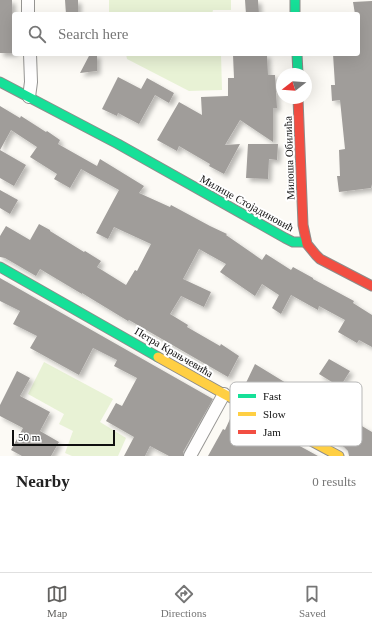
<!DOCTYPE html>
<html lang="en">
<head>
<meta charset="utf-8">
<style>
  body { margin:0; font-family:"Times New Roman",serif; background:#f2f2f2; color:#222 }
  .compass { position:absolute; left:276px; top:68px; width:36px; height:36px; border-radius:50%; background:#fff; box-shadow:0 4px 16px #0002; rotate:253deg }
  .scale { position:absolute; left:12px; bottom:10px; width:103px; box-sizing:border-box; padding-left:4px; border:2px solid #101010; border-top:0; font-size:11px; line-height:14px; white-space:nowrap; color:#101010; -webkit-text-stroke:3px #fff; paint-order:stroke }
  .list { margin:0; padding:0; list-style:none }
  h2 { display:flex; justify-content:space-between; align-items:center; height:52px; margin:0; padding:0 16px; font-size:17px }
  h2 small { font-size:13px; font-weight:400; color:#767676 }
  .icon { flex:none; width:22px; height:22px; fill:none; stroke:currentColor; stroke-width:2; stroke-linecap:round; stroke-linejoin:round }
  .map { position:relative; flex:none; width:372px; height:456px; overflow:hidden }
  .search { position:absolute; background:#fff; box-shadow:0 4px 16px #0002; left:12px; right:12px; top:12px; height:44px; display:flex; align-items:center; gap:10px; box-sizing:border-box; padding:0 14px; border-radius:4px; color:#767676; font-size:15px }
  .sheet { height:116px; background:#fff }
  nav { display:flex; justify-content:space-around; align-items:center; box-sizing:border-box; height:56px; border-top:1px solid #e0e0e0; background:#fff; font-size:11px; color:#767676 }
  nav a { display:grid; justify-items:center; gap:2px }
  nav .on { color:#636260 }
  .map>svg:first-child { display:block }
</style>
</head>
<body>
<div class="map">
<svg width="372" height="456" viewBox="0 0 372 456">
  <defs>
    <filter id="shadow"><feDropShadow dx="3.5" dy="3.5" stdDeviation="2" flood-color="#0004"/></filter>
  </defs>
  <rect width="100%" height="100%" fill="#fcfaf5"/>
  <path fill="#e8f2d5" d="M109,0H231V10H213L212,14H109Z
    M126,54H221L222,90L189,91L127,59Z
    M44,362L113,399L100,422L126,438L118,456H72L65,453L73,431L59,424L64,414L28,394Z"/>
  <path fill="#a09d9a" filter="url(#shadow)" d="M0,0H12L14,53H0Z
    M65,0H78V14H66Z
    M245,0H258L259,14H246Z
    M372,1V184L371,188L339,192L337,176H340L339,150L345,149L340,100L332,101L331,85H335L333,54H359L358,14H355L353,2Z
    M90,54H97V71L80,73Z
    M267,54L268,75H275L277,108H273V142L240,120L225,145L240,144L224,174L209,166L210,164L179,146L177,151L157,140L179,102L202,115L201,97L228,96V78H234L233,55Z
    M118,77L141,89L147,78L174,93L169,103L155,95L139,124L118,113L117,116L102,109Z
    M0,106L20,118L21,116L46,132L47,131L60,140L58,144L97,166L100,159L144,186L139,193L170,207L171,205L210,226L227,234L226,235L262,260L266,254L291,270L293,267L313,278V279L354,301L353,303L372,315V347L359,340L357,343L338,332L345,320L319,306L318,310L291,295L281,314L272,308L279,295L262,284L255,296L220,272L226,264L199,249L183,279L211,292L204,307L181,296L170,314L188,325L187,327L220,346L221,344L239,356L228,377L129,320L128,321L82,293V294L40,269L36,276L5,258L0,257V236L6,226L30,240L39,224L50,230V231L84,252L85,251L101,261L97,267L126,285L135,270L137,271L151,244L114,227L108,239L96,233L119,190L81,169L70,188L54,179L57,174L30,157L37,147L11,130L0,150Z
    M248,144H278L277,160L269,159L268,179L246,178Z
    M0,150L26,165L14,186L0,178Z
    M0,190L18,200L10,214L0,208Z
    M0,278L213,399L183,452V456H169L150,446L145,456H124L134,437L106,421L116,403L122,406L137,378L114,366L117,360L93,348L79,375L30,348L37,336L13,324L20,311L0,301Z
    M329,359L350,371L340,387L319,374Z
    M255,364L309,397L311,393L324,400L323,403L372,432V456H349L348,451L344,447L314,431L316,429L244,387Z
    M17,371L30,378L20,396L50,412L40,431L59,442L51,456H22L11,450L23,428L0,416V405Z
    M234,410L318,456H208L223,429L225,430Z"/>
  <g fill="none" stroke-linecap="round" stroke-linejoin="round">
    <g stroke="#969593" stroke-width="14">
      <path id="street" d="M28,0V14
        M29,97L31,82L30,54
        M190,456L224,394"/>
    </g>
    <g stroke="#8d8c8a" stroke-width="11">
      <path id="fast" d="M295,0V14
        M297,54L298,74
        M0,82L118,144L285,238L293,242H306
        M0,267L158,357"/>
    </g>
    <g stroke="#8d8c8a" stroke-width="11">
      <path id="slow" d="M158,357L224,394L339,456"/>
    </g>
    <g stroke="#8d8c8a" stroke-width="11">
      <path id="jam" d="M298,98L303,225L307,244L316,255L320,259L372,286"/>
    </g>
    <use href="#street" stroke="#fffefe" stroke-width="12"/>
    <use href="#fast" stroke="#16e098" stroke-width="9"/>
    <use href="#slow" stroke="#ffcf43" stroke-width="9"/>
    <use href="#jam" stroke="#f24e42" stroke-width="9"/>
  </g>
  <g text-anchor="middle" stroke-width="4" stroke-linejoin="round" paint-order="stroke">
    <g font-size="11" fill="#101010" stroke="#fff">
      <text transform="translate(289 158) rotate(-92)" y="4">Милоша Обилића</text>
      <text transform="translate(247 203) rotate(29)" y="4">Милице Стојадиновић</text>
      <text transform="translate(174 352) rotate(30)" y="4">Петра Крањчевића</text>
    </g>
  </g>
  <rect x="230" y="382" width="132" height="64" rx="6" fill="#fff" stroke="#b7b7b7" stroke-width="1"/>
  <rect x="238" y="394" width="18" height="4" fill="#16e098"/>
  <rect x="238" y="412" width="18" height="4" fill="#ffcf43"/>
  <rect x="238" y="430" width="18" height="4" fill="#f24e42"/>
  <g font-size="11" fill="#101010">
    <text x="263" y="400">Fast</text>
    <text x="263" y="418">Slow</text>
    <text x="263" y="436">Jam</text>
  </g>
</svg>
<svg class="compass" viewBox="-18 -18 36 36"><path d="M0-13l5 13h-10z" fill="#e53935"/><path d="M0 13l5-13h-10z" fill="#767676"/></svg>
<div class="scale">50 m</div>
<div class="search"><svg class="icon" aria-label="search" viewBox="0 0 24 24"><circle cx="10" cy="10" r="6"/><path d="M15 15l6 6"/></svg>Search here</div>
</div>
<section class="sheet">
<h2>Nearby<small>0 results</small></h2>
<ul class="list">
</ul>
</section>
<nav>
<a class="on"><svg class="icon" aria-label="map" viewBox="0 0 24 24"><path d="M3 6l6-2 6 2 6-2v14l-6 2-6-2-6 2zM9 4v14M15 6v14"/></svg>Map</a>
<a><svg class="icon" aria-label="directions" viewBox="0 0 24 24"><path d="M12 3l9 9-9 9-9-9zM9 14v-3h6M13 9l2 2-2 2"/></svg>Directions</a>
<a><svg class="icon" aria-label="saved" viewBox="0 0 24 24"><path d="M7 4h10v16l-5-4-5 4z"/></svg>Saved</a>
</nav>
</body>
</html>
